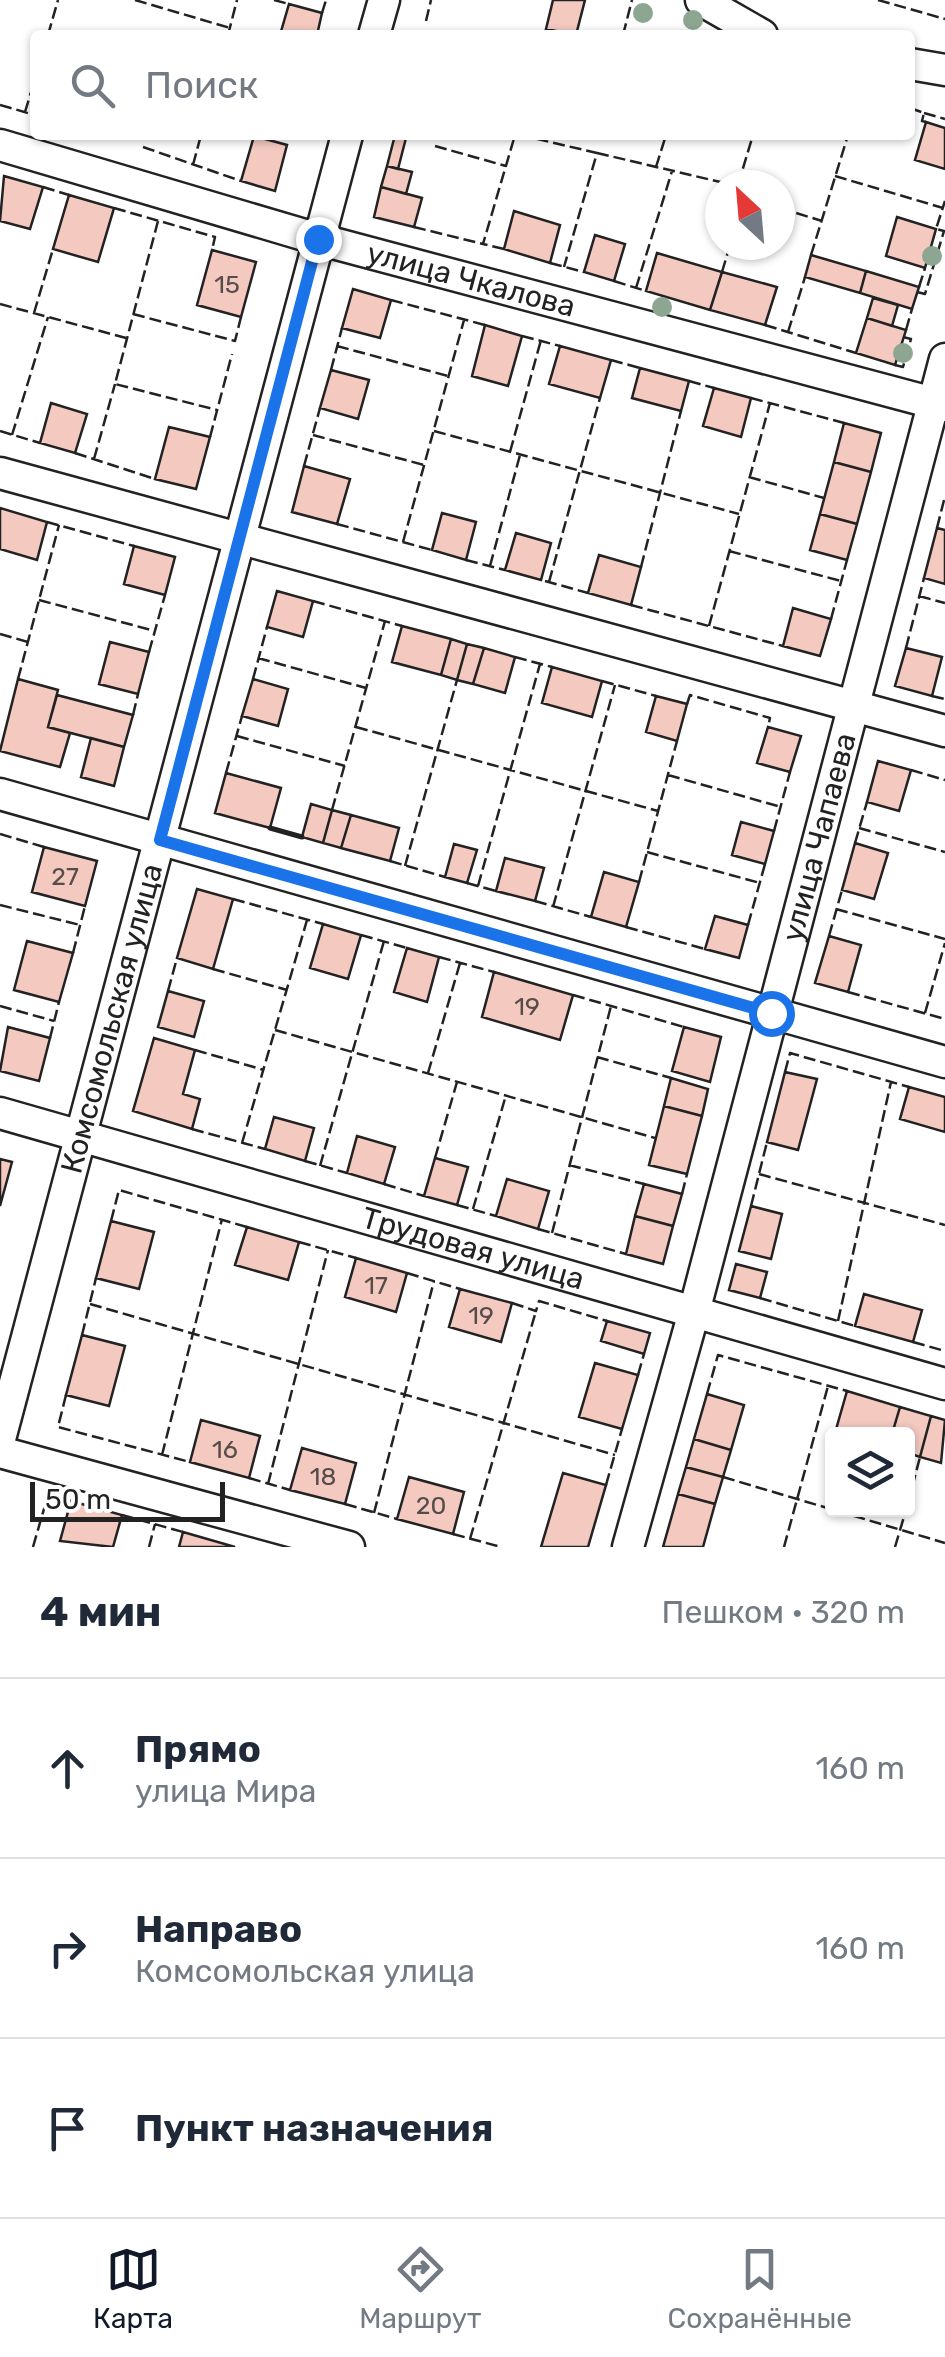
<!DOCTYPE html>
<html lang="ru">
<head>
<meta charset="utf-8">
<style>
  body { margin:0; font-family:Rubik,sans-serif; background:#f2f2f3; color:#1f2937 }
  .controls { position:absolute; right:30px; bottom:30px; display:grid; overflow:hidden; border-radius:10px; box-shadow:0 2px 8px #0004 }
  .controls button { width:90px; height:90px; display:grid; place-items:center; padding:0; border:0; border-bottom:2px solid #e0e1e3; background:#fff; color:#1f2937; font:50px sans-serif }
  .compass { position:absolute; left:705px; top:170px; width:90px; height:90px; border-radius:50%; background:#fff; box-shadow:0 2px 8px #0004; rotate:334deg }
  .scale { position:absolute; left:30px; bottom:25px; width:195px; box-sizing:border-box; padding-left:10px; border:5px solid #222; border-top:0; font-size:28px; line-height:35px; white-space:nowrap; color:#222; -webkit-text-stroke:8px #fff; paint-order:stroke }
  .stop { position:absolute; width:30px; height:30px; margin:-22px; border:8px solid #1a73e8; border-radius:50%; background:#fff }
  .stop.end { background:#1a73e8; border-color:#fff; box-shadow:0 2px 10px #0008 }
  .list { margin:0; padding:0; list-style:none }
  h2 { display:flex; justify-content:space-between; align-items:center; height:130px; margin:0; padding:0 40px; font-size:42px }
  h2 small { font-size:32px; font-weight:400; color:#747a83 }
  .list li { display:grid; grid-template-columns:65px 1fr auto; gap:30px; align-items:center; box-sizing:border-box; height:180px; padding:0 40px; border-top:2px solid #e0e1e3 }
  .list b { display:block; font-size:38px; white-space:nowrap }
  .list p { margin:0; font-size:32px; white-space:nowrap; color:#747a83 }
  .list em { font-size:32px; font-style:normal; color:#747a83 }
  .icon { flex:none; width:55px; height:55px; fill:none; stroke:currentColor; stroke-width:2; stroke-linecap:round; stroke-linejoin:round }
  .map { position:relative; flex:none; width:945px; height:1547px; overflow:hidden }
  .search { position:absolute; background:#fff; box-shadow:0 2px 8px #0004; left:30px; right:30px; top:30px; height:110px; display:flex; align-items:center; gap:25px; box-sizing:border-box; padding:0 35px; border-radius:10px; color:#747a83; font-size:38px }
  .sheet { height:670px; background:#fff }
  nav { display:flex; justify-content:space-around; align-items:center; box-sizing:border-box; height:140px; border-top:2px solid #e0e1e3; background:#fff; font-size:28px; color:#747a83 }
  nav a { display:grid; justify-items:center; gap:5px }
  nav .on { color:#111827 }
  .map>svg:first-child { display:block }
</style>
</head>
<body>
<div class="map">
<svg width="945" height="1547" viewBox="0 0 945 1547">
  <rect width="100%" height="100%" fill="#fff"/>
  <path fill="#f3c9c0" stroke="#222" stroke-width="2.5" d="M553,0H585L576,35L546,29Z
    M289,4L322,13L317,35H280Z
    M926,122L945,128V169L915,160Z
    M395,135L406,138L398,169L387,166Z
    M254,136L287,145L275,191L241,181Z
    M387,166L412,172L406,194L381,187Z
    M4,176L43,187L30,229L0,221Z
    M381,187L422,198L414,227L374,217Z
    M69,195L114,208L98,262L53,249Z
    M514,211L560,225L550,263L504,249Z
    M897,217L936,229L925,268L886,256Z
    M595,235L625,244L614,281L584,272Z
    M212,250L256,262L241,317L197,305Z
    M657,253L722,272L710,310L646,291Z
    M811,255L866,271L860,293L805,277Z
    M866,271L919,287L912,309L860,293Z
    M722,272L777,287L765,325L710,310Z
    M353,289L391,300L380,338L342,328Z
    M873,298L898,305L892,326L867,318Z
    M867,318L906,330L895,365L856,353Z
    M485,325L522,336L508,386L472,376Z
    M560,346L611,360L600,398L549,384Z
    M640,368L689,381L681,411L632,398Z
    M331,370L369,380L358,419L320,408Z
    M714,388L751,398L741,437L703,426Z
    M51,403L87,414L75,453L40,443Z
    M844,423L881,433L871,472L834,462Z
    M169,427L210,437L196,489L155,479Z
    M834,462L871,472L857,524L820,514Z
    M304,466L350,479L337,524L292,512Z
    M0,508L47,522L37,560L0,549Z
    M442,513L476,522L466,560L432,550Z
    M820,514L857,524L847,560L810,550Z
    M937,528L945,530V584L924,578Z
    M516,533L551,543L541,580L505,570Z
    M134,546L175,557L165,595L124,584Z
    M599,555L641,567L631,605L588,593Z
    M277,591L313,601L303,637L267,627Z
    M793,608L831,619L820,656L783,646Z
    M402,626L451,639L441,675L392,662Z
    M451,639L467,644L457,680L441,675Z
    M110,642L149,652L138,694L99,684Z
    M467,644L484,648L473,684L457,680Z
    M484,648L515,657L505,693L473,684Z
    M906,648L942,657L932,696L895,686Z
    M552,667L602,681L592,717L542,703Z
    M18,679L58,690L48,727L70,733L60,767L0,751Z
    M253,679L288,689L278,726L242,716Z
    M57,695L133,715L124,747L48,727Z
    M656,696L687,704L677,741L646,732Z
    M768,727L801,736L790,772L757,763Z
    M91,738L124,747L114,786L81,777Z
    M878,761L911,770L899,811L867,802Z
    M226,773L281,788L270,828L215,813Z
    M311,804L332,810L323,843L302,837Z
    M332,810L351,815L341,848L323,843Z
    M351,815L399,828L390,861L341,848Z
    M741,822L774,831L765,864L732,855Z
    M855,843L888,853L874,899L842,890Z
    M454,844L477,850L467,883L445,877Z
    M44,847L97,861L85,906L32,892Z
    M505,858L544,868L535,901L496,891Z
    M604,872L639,882L626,927L591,917Z
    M197,889L233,899L213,969L177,958Z
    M715,916L748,925L739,958L705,949Z
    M323,924L361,935L348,979L310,968Z
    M829,936L861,945L848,992L815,983Z
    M27,941L73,953L59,1002L14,990Z
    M407,948L439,957L427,1002L394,992Z
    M494,972L573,995L560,1040L482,1017Z
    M168,991L204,1001L194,1037L158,1027Z
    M8,1027L50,1038L39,1081L0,1071Z
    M684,1027L721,1037L710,1082L672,1071Z
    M154,1038L195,1050L183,1094L200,1099L192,1129L133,1111Z
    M785,1072L817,1079L798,1150L767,1142Z
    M671,1078L708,1089L702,1116L664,1106Z
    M909,1087L945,1097V1132L900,1119Z
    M664,1106L702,1116L687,1174L649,1165Z
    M274,1117L314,1128L305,1161L265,1149Z
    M357,1136L395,1147L384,1184L347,1173Z
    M435,1158L468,1167L457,1205L424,1196Z
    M0,1159L12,1162L0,1206Z
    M507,1179L549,1191L538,1229L496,1216Z
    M644,1184L682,1194L673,1226L635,1216Z
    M751,1206L782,1214L771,1259L739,1251Z
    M635,1216L673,1226L663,1264L626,1254Z
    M111,1221L154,1232L139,1289L96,1278Z
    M247,1227L299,1242L288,1280L235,1265Z
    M356,1258L407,1273L396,1312L345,1297Z
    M736,1264L767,1272L760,1298L729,1290Z
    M460,1289L512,1303L501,1342L449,1327Z
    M864,1294L922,1310L913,1342L855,1326Z
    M607,1321L650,1333L644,1354L601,1341Z
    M82,1335L125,1346L109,1406L66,1395Z
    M595,1363L638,1375L622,1429L579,1417Z
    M847,1391L900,1407L892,1434L835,1433Z
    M707,1394L744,1405L731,1450L694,1439Z
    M900,1407L931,1416L920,1457L908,1453V1434H892Z
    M931,1416L945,1420L941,1463L920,1457Z
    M201,1420L260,1436L249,1478L190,1462Z
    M694,1439L731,1450L723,1477L686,1467Z
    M302,1448L356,1463L345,1504L290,1490Z
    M686,1467L723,1477L715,1504L678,1494Z
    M563,1473L606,1485L588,1547H541Z
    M409,1477L464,1492L453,1534L397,1519Z
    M678,1494L715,1504L703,1547H663Z
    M71,1501L122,1515L113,1547L60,1541Z
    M183,1532L235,1547H179Z"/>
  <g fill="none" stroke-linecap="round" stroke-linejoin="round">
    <g stroke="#222" stroke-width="35">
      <g id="minor">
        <path d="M701,0L762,35"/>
        <path d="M374,35L384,0"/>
        <path d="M910,64L945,70"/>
        <path id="s1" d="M0,145L318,239L945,406"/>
        <path d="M0,473L945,731"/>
        <path d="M0,794L945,1062"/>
        <path id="s2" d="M0,1113L945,1384"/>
        <path id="s3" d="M0,1439L347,135"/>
        <path d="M0,1452L349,1547"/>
        <path id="s4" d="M628,1547L694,1312L945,359"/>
      </g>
    </g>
    <use href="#minor" stroke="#fff" stroke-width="30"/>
    <path stroke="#222" stroke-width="2.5" stroke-dasharray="12 5" stroke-linecap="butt" d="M135,0L230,28
      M274,0L289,4
      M878,0L945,19
      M322,13L326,0
      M426,21L431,0
      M48,35L58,0
      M228,35L237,0
      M623,35L632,0
      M0,105L35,115
      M910,108L924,113L922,121L926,122
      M25,112L35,79
      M924,113L945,119
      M520,135L597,153L564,267
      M435,146L506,166
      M143,147L241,181
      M597,153L733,185
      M193,165L201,135
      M656,167L666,135
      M835,176L943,208
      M738,185L753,135
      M43,187L69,195
      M114,208L215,237L212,250
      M780,208L822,221
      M158,221L115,384L217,410
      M414,227L483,244
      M504,249L483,244L515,135
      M811,255L848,135
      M550,263L584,272
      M722,272L730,245
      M614,281L646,291
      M919,287L925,268
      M636,288L672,171
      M917,292L925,294L944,231L936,229L945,201
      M391,300L485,325
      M0,304L126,338
      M34,313L53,249
      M133,314L235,341L241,317
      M765,325L856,353
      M906,330L912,309
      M788,332L805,277
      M522,336L560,346
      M337,346L448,376
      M611,360L640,368
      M895,365L903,367L911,339L903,337
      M331,370L342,328
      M689,381L714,388
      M751,398L844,423
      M0,431L40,443
      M434,431L739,514
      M12,435L48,317
      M313,435L424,465
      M210,437L232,354
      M510,452L541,340
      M75,453L155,479
      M94,459L115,384
      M304,466L320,408
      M749,477L824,498
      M47,522L134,546
      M337,524L432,550
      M937,528L944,500
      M403,542L464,320
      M729,551L841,581
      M466,560L505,570
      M490,566L520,455
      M641,567L681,411
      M545,581L588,593
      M549,582L600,398
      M919,596L945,603
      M39,600L155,631
      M313,601L402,626
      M631,605L783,646
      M831,619L847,560
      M709,626L770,403
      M0,634L28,642
      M906,648L924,578
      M149,652L165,595
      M515,657L552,667
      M258,658L366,688
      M18,679L59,525
      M253,679L267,627
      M602,681L656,696
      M932,696L945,699
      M687,704L690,695L770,718L768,727
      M133,715L138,694
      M356,727L658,811
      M237,736L345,766
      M911,770L945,780
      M226,773L242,716
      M668,775L781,807
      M332,810L385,621
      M859,828L945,852
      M774,831L790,772
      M0,834L44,847
      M855,843L867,802
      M647,852L760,883
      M390,861L445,877
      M405,866L457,680
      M639,882L677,741
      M467,883L496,891
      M478,886L540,664
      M233,899L323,924
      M535,901L591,917
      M0,905L80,925
      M553,907L615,685
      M836,909L945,939
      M748,925L765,864
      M626,927L705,949
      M361,935L407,948
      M829,936L842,890
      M73,953L85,906
      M439,957L494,972
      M213,969L287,990
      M168,991L177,958
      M848,992L945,1019
      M573,995L684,1027
      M0,1006L54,1021
      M925,1013L945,943
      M275,1030L655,1138
      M50,1038L59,1002
      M195,1050L264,1070
      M597,1057L671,1078
      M785,1072L790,1053L909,1087
      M428,1073L460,963
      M192,1129L265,1149
      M242,1143L307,920
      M435,1158L457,1082
      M305,1161L347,1173
      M569,1165L644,1184
      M320,1166L384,941
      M759,1174L945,1225
      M384,1184L424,1196
      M682,1194L687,1174
      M457,1205L496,1216
      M751,1206L767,1142
      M473,1209L506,1095
      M111,1221L119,1190L247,1227
      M538,1229L626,1254
      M552,1233L611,1006
      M299,1242L356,1258
      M407,1273L460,1289
      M760,1298L855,1326
      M512,1303L536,1311L539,1301L607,1321
      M90,1304L615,1455
      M838,1321L891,1082
      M82,1335L96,1278
      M913,1342L945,1351
      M638,1375L644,1354
      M707,1394L718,1355L847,1391
      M66,1395L58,1427L190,1462
      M162,1455L222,1219
      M723,1477L945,1543
      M249,1478L290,1490
      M268,1484L328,1250
      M606,1485L622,1429
      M908,1503L920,1457
      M345,1504L397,1519
      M374,1513L434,1281
      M122,1515L183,1532
      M453,1534L501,1547
      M470,1539L536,1311
      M33,1547L48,1495L71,1501
      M149,1547L155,1524
      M784,1547L828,1386
      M895,1547L906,1510"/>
    <path stroke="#222" stroke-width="5" d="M270,828L302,837"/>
  </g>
  <g fill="#8da692">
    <circle cx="643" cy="13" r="10"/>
    <circle cx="693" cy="20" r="10"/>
    <circle cx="932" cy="256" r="10"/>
    <circle cx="662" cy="307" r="10"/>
    <circle cx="903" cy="353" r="10"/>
  </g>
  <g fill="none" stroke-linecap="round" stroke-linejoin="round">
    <path stroke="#1a73e8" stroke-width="12" d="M318,239L160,840L771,1013"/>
  </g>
  <g text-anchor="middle" stroke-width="8" stroke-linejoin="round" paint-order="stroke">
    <g font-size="25" fill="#564c4a">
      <text x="227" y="293">15</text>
      <text x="65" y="885">27</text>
      <text x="527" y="1015">19</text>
      <text x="376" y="1294">17</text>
      <text x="481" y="1324">19</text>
      <text x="225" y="1458">16</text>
      <text x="323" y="1485">18</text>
      <text x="431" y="1514">20</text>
    </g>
    <g font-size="30" fill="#222" stroke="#fff">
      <text dy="10" stroke="none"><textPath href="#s1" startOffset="490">улица Чкалова</textPath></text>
      <text dy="10" stroke="none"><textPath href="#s4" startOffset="735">улица Чапаева</textPath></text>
      <text dy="10" stroke="none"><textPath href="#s3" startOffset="435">Комсомольская улица</textPath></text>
      <text dy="10" stroke="none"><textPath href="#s2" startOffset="492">Трудовая улица</textPath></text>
    </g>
  </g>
</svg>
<div class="controls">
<button><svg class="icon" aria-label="layers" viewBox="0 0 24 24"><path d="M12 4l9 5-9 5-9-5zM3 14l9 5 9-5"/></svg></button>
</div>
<svg class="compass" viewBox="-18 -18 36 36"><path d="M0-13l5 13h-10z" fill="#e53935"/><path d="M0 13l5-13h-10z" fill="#747a83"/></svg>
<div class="scale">50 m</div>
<div class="stop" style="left:771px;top:1013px"></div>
<div class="stop end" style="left:318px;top:239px"></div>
<div class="search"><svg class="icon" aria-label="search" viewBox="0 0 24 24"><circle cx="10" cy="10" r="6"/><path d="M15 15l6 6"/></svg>Поиск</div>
</div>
<section class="sheet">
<h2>4 мин<small>Пешком · 320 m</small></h2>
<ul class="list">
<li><svg class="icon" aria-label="ahead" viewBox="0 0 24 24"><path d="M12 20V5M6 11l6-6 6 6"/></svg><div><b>Прямо</b><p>улица Мира</p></div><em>160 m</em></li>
<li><svg class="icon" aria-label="right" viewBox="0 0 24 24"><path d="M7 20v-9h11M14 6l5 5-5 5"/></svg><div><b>Направо</b><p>Комсомольская улица</p></div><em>160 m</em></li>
<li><svg class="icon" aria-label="arrive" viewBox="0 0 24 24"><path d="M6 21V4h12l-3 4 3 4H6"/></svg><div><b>Пункт назначения</b></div></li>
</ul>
</section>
<nav>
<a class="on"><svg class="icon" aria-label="map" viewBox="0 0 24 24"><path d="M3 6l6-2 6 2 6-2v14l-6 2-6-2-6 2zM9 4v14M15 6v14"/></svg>Карта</a>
<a><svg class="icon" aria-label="directions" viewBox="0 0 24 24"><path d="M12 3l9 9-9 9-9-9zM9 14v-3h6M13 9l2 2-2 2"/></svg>Маршрут</a>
<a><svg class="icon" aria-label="saved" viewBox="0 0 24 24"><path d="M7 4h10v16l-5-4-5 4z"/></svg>Сохранённые</a>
</nav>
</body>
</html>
